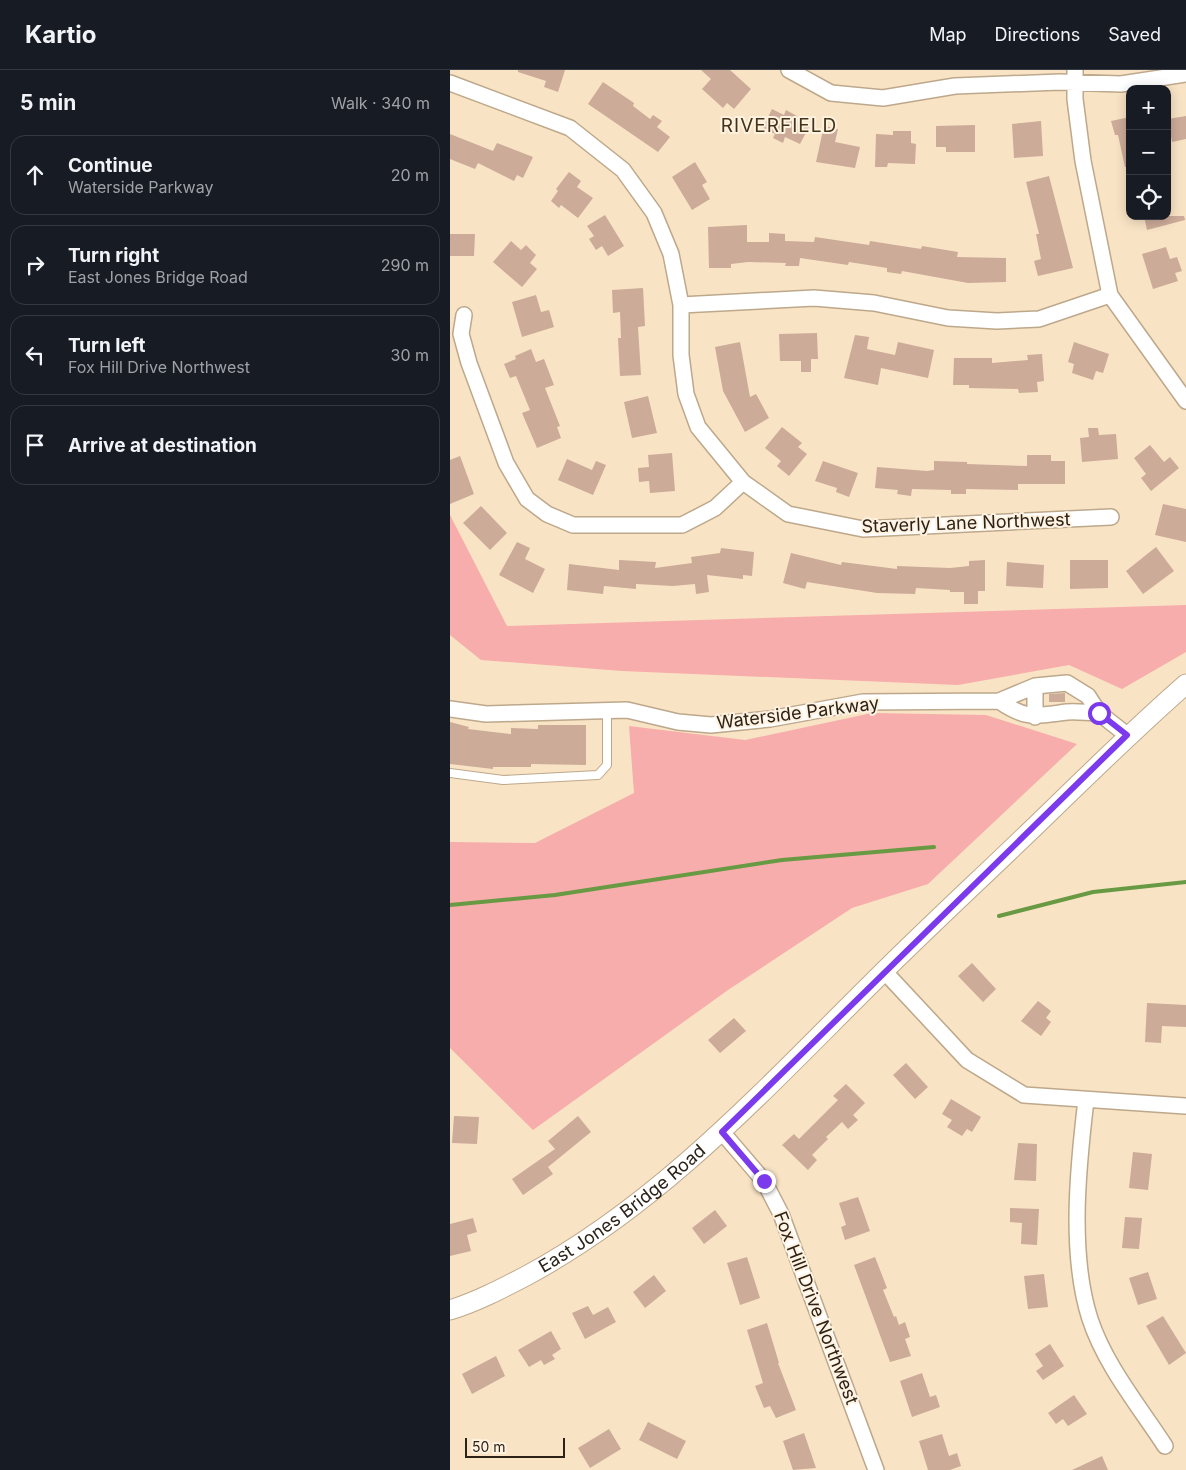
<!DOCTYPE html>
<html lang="en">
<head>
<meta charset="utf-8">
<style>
  body { margin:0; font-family:Inter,sans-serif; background:#20242c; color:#f1f3f6 }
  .controls { position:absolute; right:15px; top:15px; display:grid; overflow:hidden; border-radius:10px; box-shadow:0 2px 12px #0003 }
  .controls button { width:45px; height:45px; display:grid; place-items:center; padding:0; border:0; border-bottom:1px solid #363941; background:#171b24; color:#f1f3f6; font:25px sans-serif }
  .scale { position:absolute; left:15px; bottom:12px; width:100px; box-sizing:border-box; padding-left:5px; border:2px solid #2b2318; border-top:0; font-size:14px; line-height:18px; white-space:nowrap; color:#2b2318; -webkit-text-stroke:4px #fff2e0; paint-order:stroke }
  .stop { position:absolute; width:15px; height:15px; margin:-11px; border:4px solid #7c3aed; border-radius:50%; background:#fff }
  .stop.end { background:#7c3aed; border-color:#fff; box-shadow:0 1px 5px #0008 }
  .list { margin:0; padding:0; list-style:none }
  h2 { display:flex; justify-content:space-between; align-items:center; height:65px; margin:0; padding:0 20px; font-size:21px }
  h2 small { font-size:16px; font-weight:400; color:#9ea1a6 }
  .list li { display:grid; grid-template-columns:32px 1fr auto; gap:15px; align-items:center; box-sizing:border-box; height:80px; margin:0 10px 10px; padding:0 10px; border:1px solid #363941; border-radius:15px }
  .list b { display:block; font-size:19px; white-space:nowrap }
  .list p { margin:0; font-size:16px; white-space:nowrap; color:#9ea1a6 }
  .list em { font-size:16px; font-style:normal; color:#9ea1a6 }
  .icon { flex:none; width:28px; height:28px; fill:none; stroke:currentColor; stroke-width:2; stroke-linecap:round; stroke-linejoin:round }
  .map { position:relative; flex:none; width:736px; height:1400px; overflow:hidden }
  header { display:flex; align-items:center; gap:30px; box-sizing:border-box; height:70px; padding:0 25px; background:#171b24; border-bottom:1px solid #363941 }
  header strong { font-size:24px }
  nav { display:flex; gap:28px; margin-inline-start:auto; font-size:18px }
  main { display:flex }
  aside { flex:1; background:#171b24 }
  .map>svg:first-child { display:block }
</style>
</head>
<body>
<header>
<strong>Kartio</strong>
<nav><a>Map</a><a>Directions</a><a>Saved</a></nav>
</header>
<main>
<aside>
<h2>5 min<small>Walk · 340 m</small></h2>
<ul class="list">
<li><svg class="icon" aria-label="ahead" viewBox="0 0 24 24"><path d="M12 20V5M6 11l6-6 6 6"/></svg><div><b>Continue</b><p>Waterside Parkway</p></div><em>20 m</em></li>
<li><svg class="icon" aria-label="right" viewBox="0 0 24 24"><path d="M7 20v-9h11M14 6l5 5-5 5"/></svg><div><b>Turn right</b><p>East Jones Bridge Road</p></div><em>290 m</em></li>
<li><svg class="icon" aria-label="left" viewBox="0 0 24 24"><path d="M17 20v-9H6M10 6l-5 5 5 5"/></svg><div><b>Turn left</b><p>Fox Hill Drive Northwest</p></div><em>30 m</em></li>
<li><svg class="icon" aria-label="arrive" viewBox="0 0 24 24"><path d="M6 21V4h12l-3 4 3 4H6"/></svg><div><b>Arrive at destination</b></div></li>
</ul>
</aside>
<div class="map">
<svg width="736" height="1400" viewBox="0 0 736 1400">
  <rect width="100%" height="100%" fill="#f9e3c5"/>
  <path fill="#f6adab" d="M0,445L57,556L736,535V582L672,619L619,595L508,615L172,601L31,590L0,565Z
    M422,643L536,645L627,674L478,814L402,838L278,920L83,1060L0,978V772L85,773L184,723L179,656L295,670Z"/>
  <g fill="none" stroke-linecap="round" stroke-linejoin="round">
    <path stroke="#689943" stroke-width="4" d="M0,835L105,825L332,790L484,777
      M549,846L643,822L736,812"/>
  </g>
  <path fill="#ccab99" d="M68,0H115L108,22L94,17L96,11L68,2Z
    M251,0H280L301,19L284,39L277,33L273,38L252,19L261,9Z
    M153,12L184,33L183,36L200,49L203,45L212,51L207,57L220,67L208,82L138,34Z
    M322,39L334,45L336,40L347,46L345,50L359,57L350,74L335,67L333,73L323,68L325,64L313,58Z
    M736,46V69L722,72L718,49Z
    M680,47V97H675L668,65H665L661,51Z
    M591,51L593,86L564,88L562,54Z
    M525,55V82H496V77H486V56Z
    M374,56L388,59L385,72L410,77L405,98L366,92Z
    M443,61H461V73L466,74L465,94L438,93L437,97H425L426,64L443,65Z
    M0,64L43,81L47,73L83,87L73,108L67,105L64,111L28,93L25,99L0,89Z
    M245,92L257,112L252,115L260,129L242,140L222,107Z
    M119,102L131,111L127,117L143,128L128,148L111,135L109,138L101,131L108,121L106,119Z
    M599,106L623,198L588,206L584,191L591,189L586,164H589L576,112Z
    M155,145L174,176L158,186L152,176L146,180L139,169L144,166L137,156Z
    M694,146H734L735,150L697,160Z
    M297,155V172H319V163L335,164V171L364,172L365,167L419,175L420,171L471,179L472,176L508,182L507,187L556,188V212L518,213L452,201L451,204L437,202V198L399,192L398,195L350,188L349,196H335L336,193L298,192L281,194V198H259L258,157Z
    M0,164H25L24,186H0Z
    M61,171L71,180L76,175L86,185L80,193L87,199L72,217L43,192Z
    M716,177L720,189L727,187L732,201L725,203L728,211L703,219L692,184Z
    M193,218L195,256L188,257L191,305L170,306L168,268H171L170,242L163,243L162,220Z
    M86,225L91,242L99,240L104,257L72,267L62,232Z
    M367,263L368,289H361V302H351V291H330L329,264Z
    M405,265L419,267L417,279L445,285L448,272L484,280L478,308L431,298L428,315L394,308Z
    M290,272L300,327L306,324L319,348L295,362L273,321L265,277Z
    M624,272L659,284L653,303L646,301L643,310L622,303L624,294L618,292Z
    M81,279L86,292L94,289L104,315L95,318L110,356L107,357L111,368L87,378L72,343L80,340L66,306L60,308L54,294L66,289L65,286Z
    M592,284L594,311L587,312L588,322L569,323L568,319L519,318V315H503L504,288H542V293L578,290L577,285Z
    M198,326L207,363L182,368L174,332Z
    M332,357L352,373L348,377L357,384L339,406L327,396L331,391L315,378Z
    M638,358H648L649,365L666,364L668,389L632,392L630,368L639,367Z
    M700,375L714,392L720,387L729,398L701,421L691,408L696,404L684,388Z
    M222,383L225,421L200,423L199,411L189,412L188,398L199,397L198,385Z
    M577,385H601V391H615V414H568V420L516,419V424H501V420L462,419L461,426L447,424L448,420L425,418L427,397L477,401L484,400V391L517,392V394L577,396Z
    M10,386L24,424L0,434V390Z
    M117,389L142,400L146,391L156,395L143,425L108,410Z
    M373,391L408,403L399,427L386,422L387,418L365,411Z
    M713,434L736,439V472L705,465Z
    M31,436L57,463L40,480L13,453Z
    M67,472L80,478L75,489L95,499L83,523L49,505Z
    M706,477L724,501L693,524L676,501Z
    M271,478L304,482L302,506L293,505V509L257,505L259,522L246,524L245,514L223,516L186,514V519L154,516L153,524L117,520L119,494L169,500V490L206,492L205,498L242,493L241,487L270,483Z
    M341,483L391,495L392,492L447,499V496L500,498L519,496V491L535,490V521H528V534H514V522H500V520L466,518L465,524L427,523L357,512L355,519L333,513Z
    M620,490H658V518L620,519Z
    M557,492L594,495L593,518L556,516Z
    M615,623V632H599V624Z
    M0,652L19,657L18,659L61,664V658L88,659V655H136V695L81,694V697H43V699L0,694Z
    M522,893L546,919L533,932L508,906Z
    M588,931L601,941L596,948L601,952L591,966L571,951Z
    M697,933L736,935V957L712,956L711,973L695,972Z
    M284,948L296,961L270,983L258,970Z
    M456,993L478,1017L465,1029L443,1005Z
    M396,1014L415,1033L403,1045L408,1050L398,1059L392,1052L376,1067L378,1069L362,1085L367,1090L358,1100L332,1075L344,1064L349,1069L388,1030L383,1026Z
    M501,1029L531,1047L522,1062L517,1059L512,1066L497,1057L502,1050L492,1044Z
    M4,1046L29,1047L27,1074L2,1073Z
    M128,1046L141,1062L98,1097L103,1104L73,1125L62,1109L105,1079L98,1071Z
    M568,1073L587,1074L586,1111L564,1110Z
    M683,1082L702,1084L698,1120L679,1118Z
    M408,1127L420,1161L395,1170L391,1157L396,1155L389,1133Z
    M560,1138L589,1139L587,1175L571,1174L572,1153L560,1152Z
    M265,1140L277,1156L254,1174L242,1158Z
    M675,1147L692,1148L689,1179L672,1178Z
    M23,1148L27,1162L17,1165L21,1181L0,1186V1154Z
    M297,1187L310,1228L290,1235L277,1193Z
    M425,1187L437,1218L433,1220L444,1247L446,1246L449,1255L455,1252L460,1267L455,1269L461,1286L440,1292L404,1195Z
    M698,1202L707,1229L688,1235L679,1208Z
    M594,1204L598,1237L578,1239L574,1206Z
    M204,1205L216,1221L195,1238L183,1222Z
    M138,1236L143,1245L158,1237L166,1252L135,1269L122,1243Z
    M713,1246L736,1283L719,1295L696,1256Z
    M317,1253L329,1293H328L346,1340L326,1348L320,1336L314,1338L305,1316L313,1313L297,1260Z
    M101,1261L111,1279L102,1285L105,1289L94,1295L91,1290L79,1297L68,1280Z
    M600,1274L614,1296L593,1310L586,1301L593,1296L585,1284Z
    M46,1286L55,1306L22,1324L12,1304Z
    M472,1303L480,1327L486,1325L490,1337L462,1347L450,1311Z
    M624,1325L637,1344L618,1356L613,1349L606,1354L598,1343Z
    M198,1352L236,1371L227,1389L189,1370Z
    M159,1359L171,1379L140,1398L128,1378Z
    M354,1363L366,1398L343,1400L333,1371Z
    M492,1364L499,1386L507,1383L511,1396L500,1400H478L469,1371Z
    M652,1386L658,1400H622Z"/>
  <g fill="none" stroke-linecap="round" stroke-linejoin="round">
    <g stroke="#bda88b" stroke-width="10">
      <path id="service" d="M0,703L53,710L148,705L157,695V640"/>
    </g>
    <g stroke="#bda88b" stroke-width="18">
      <path id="minor" d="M339,0L381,23L433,28L505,16L610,12L671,14L736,4
        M625,0V29L633,91L660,225L736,331
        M0,13L120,58L173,100L204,143L221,184L231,235V285L236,324L248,357L293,412L338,444L413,459L661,447
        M231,235L364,228L424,233L498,248L547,251L589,249L660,225
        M14,245L11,264L19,293L56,393L77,429L97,444L123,455H232L265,438L293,412
        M585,616V647
        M549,631C577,650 585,646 617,642C627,641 638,643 649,643
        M0,639L36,644L177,640L228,652L261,655L320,649L413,632L549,631L585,616L617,613L638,626L649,643L677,665
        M434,901L517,990L574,1025L735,1036
        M636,1030C628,1097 619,1184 640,1249C655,1295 689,1336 715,1376
        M272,1062L314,1111L331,1144L426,1400"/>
    </g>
    <g stroke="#bda88b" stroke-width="21">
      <g id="tertiary">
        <path id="s1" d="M0,1240C26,1232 51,1219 76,1206C210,1134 314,1020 421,914C472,863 525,814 576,765C629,714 681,662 736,614"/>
      </g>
    </g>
    <use href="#service" stroke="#fff" stroke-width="8"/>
    <use href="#minor" stroke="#fff" stroke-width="15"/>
    <use href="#tertiary" stroke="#fff" stroke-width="19"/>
  </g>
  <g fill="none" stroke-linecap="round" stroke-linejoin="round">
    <path stroke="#7c3aed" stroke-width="6" d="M314,1111L272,1062L677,665L649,643"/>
  </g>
  <g text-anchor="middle" stroke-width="4" stroke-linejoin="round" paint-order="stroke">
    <g font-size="18" fill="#2b2318" stroke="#fff2e0">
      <text transform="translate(516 453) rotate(-2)" y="6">Staverly Lane Northwest</text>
      <text transform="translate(348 643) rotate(-7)" y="6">Waterside Parkway</text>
      <text dy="6" stroke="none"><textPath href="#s1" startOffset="201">East Jones Bridge Road</textPath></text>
      <text transform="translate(366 1238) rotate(69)" y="6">Fox Hill Drive Northwest</text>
    </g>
    <g font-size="19" letter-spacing="1" fill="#433319" stroke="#fff2e0">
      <text x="329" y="62">RIVERFIELD</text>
    </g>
  </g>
</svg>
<div class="controls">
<button>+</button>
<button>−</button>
<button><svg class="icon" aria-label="locate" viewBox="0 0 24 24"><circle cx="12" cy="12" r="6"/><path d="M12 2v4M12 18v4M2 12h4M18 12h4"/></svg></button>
</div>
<div class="scale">50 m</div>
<div class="stop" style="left:649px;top:643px"></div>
<div class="stop end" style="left:314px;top:1111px"></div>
</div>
</main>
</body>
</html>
